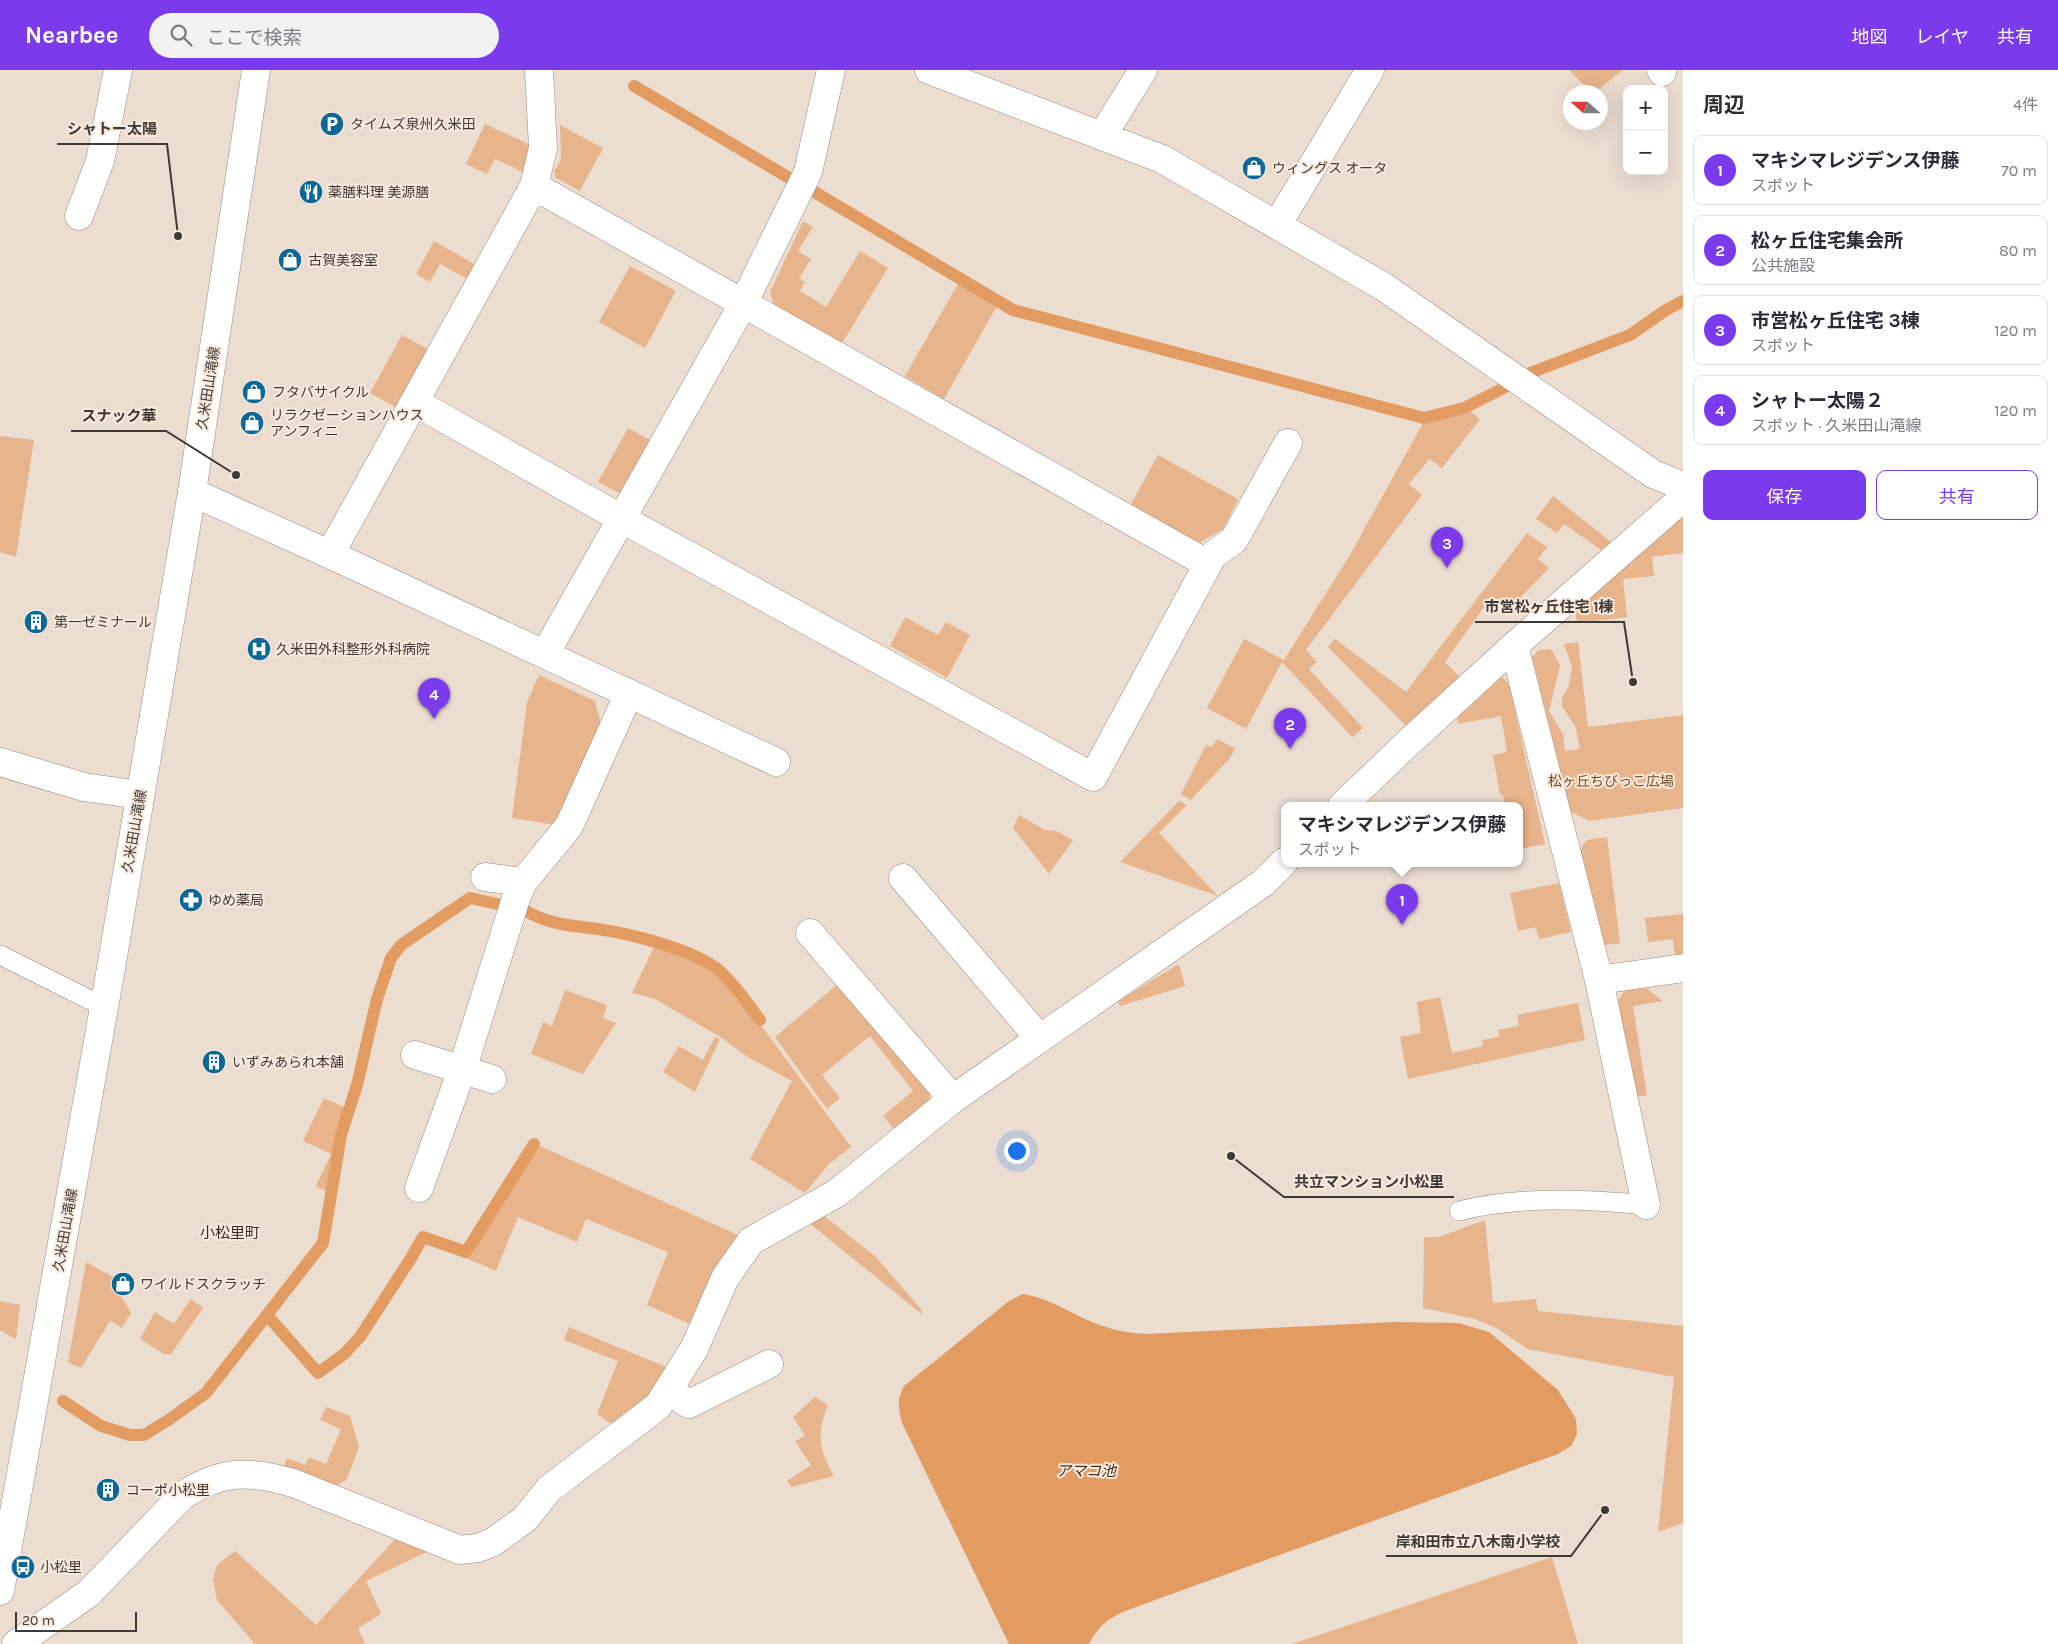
<!DOCTYPE html>
<html lang="ja">
<head>
<meta charset="utf-8">
<style>
  body { margin:0; font-family:Karla,"Noto Sans JP",sans-serif; background:#f2f2f3; color:#2b2b33 }
  .controls { position:absolute; right:15px; top:15px; display:grid; overflow:hidden; border-radius:10px; box-shadow:0 5px 20px #0002 }
  .controls button { width:45px; height:45px; display:grid; place-items:center; padding:0; border:0; border-bottom:1px solid #e1e1e2; background:#fff; color:#2b2b33; font:25px sans-serif }
  .compass { position:absolute; left:1563px; top:15px; width:45px; height:45px; border-radius:50%; background:#fff; box-shadow:0 5px 20px #0002; rotate:291deg }
  .scale { position:absolute; left:15px; bottom:12px; width:122px; box-sizing:border-box; padding-left:5px; border:2px solid #3f3935; border-top:0; font-size:14px; line-height:18px; white-space:nowrap; color:#3f3935; -webkit-text-stroke:4px #f9eade; paint-order:stroke }
  .you { position:absolute; left:1016px; top:1080px; width:18px; height:18px; margin:-12px; border:4px solid #fff; border-radius:50%; background:#1a73e8; box-shadow:0 0 0 8px #1a73e833 }
  .badge { display:grid; place-items:center; width:32px; height:32px; border-radius:50%; background:#7c3aed; color:#fff; font-size:16px; font-weight:700 }
  .pin { position:absolute; translate:-50% -41px; filter:drop-shadow(0 1px 2px #0008) }
  .pin::after { content:''; position:absolute; top:26px; width:18px; height:15px; background:inherit; clip-path:polygon(0 0,100% 0,50% 100%) }
  .popup { position:absolute; left:1281px; top:732px; width:242px; height:65px; box-sizing:border-box; display:grid; place-content:center; border-radius:10px; background:#fff; filter:drop-shadow(0 1px 4px #0005); font-size:16px; white-space:nowrap; color:#7c7c81 }
  .popup b { font-size:19px; color:#2b2b33 }
  .popup::after { content:''; position:absolute; left:50%; top:100%; margin-left:-10px; border:10px solid transparent; border-top-color:#fff }
  .list { margin:0; padding:0; list-style:none }
  h2 { display:flex; justify-content:space-between; align-items:center; height:65px; margin:0; padding:0 20px; font-size:21px }
  h2 small { font-size:16px; font-weight:400; color:#7c7c81 }
  .list li { display:grid; grid-template-columns:32px 1fr auto; gap:15px; align-items:center; box-sizing:border-box; height:70px; margin:0 10px 10px; padding:0 10px; border:1px solid #e1e1e2; border-radius:10px }
  .list b { display:block; font-size:19px; white-space:nowrap }
  .list p { margin:0; font-size:16px; white-space:nowrap; color:#7c7c81 }
  .list em { font-size:16px; font-style:normal; color:#7c7c81 }
  .actions { display:flex; gap:10px; padding:15px 20px }
  .actions a { flex:1; padding:11px 0; border:1px solid #7c3aed; border-radius:10px; text-align:center; font-size:18px; color:#7c3aed }
  .actions .main { background:#7c3aed; color:#fff }
  .icon { flex:none; width:28px; height:28px; fill:none; stroke:currentColor; stroke-width:2; stroke-linecap:round; stroke-linejoin:round }
  .map { position:relative; flex:none; width:1683px; height:1574px; overflow:hidden }
  header { display:flex; align-items:center; gap:30px; box-sizing:border-box; height:70px; padding:0 25px; background:#7c3aed; color:#fff }
  header strong { font-size:24px }
  nav { display:flex; gap:28px; margin-inline-start:auto; font-size:18px }
  .search { width:350px; height:45px; background:#f2f2f3; display:flex; align-items:center; gap:12px; box-sizing:border-box; padding:0 18px; border-radius:28px; color:#7c7c81; font-size:19px }
  main { display:flex }
  aside { flex:1; background:#fff }
  .map>svg:first-child { display:block }
</style>
</head>
<body>
<header>
<strong>Nearbee</strong>
<div class="search"><svg class="icon" aria-label="search" viewBox="0 0 24 24"><circle cx="10" cy="10" r="6"/><path d="M15 15l6 6"/></svg>ここで検索</div>
<nav><a>地図</a><a>レイヤ</a><a>共有</a></nav>
</header>
<main>
<div class="map">
<svg width="1683" height="1574" viewBox="0 0 1683 1574">
  <rect width="100%" height="100%" fill="#ecddd1"/>
  <path fill="#e8b48b" d="M1569,0H1623L1595,22H1591Z
    M485,54L533,76L527,104L495,89L487,104L466,94Z
    M560,55L603,78L580,121L556,108L554,102L561,89Z
    M803,151L813,157L798,181L811,189L799,208L805,212L800,221L826,237L860,181L888,198L842,273L773,234L770,222Z
    M434,171L478,196L469,210L440,194L430,212L416,204Z
    M630,196L676,221L645,278L599,252Z
    M958,214L997,236L944,329L905,306Z
    M402,265L428,279L397,338L370,323Z
    M1470,341L1480,349L1442,398L1429,389L1409,414L1422,425L1306,580L1317,592L1309,599L1363,658L1352,667L1282,592L1246,659L1207,638L1244,569L1284,590L1350,485L1423,353Z
    M628,358L652,371L624,422L619,423L598,412Z
    M0,366L34,370L16,487L0,482Z
    M1158,385L1238,429L1223,459L1199,473L1131,434Z
    M1553,426L1611,472L1601,480L1564,454L1557,463L1536,449Z
    M1683,447V483L1652,487L1654,506L1623,509L1627,547L1577,553L1575,541Z
    M1527,463L1547,477L1538,489L1549,498L1508,540L1492,526L1445,592L1460,607L1406,656L1328,577L1335,569L1406,622Z
    M905,547L938,565L946,552L970,565L947,608L890,576Z
    M1578,572L1588,657L1683,645V738L1590,751L1571,742L1532,587L1539,580L1551,579L1560,595L1549,641L1563,664L1565,681L1580,679L1576,658L1562,636V627L1569,616L1572,597L1564,574Z
    M539,605L595,631L601,655L556,755L512,748L527,632Z
    M1502,607L1509,614L1545,774L1520,779V736H1505L1503,725H1500L1493,685L1507,682L1501,646L1458,654L1457,648Z
    M1217,669L1235,678L1230,688L1191,730L1181,724L1206,675L1212,677Z
    M1179,731L1187,735L1159,763L1218,826L1120,792Z
    M1019,745L1045,760L1056,761L1073,770L1049,804L1013,758Z
    M1607,767L1620,873L1607,875L1601,872L1578,781L1587,770Z
    M1559,813L1571,862L1539,869L1536,857L1518,861L1510,823Z
    M1683,844V887L1675,888L1673,869L1648,872L1645,848Z
    M655,875L701,893L720,904L734,919L851,1077L829,1094L805,1123L750,1089L792,1011L746,986L722,968L655,929L632,923Z
    M1179,894L1185,916L1120,936L1118,931Z
    M838,914L930,1023L929,1038L897,1063L883,1046L913,1021L870,966L822,1005L840,1028L827,1039L775,967Z
    M1646,918L1663,931L1633,936L1647,1025L1636,1027L1618,931L1624,921Z
    M565,920L607,935L603,948L616,953L583,1004L531,984L543,952L552,956Z
    M1440,927L1452,983L1483,976L1482,970L1499,967L1498,960L1519,956L1517,945L1578,933L1585,970L1408,1009L1400,967L1421,963L1417,932Z
    M715,967L720,969L695,1022L663,1002L679,976L703,990Z
    M324,1028L346,1038L339,1062L328,1122L316,1116L331,1084L303,1071Z
    M540,1076L738,1165L692,1255L647,1235L668,1182L586,1149L577,1172L518,1147L496,1201L466,1188Z
    M823,1145L876,1187L921,1239L923,1245L809,1153Z
    M1485,1150L1493,1233L1536,1229L1538,1241L1683,1256V1453L1658,1462L1674,1307L1528,1279L1496,1258L1475,1249L1423,1238L1424,1167H1439Z
    M86,1192L128,1215L121,1226L131,1243L122,1258L110,1251L81,1298L68,1292Z
    M191,1229L203,1238L171,1284H164L140,1269L155,1242L174,1254Z
    M0,1231L20,1235L16,1269L0,1260Z
    M569,1257L671,1299L652,1326L611,1354L597,1344L618,1291L564,1270Z
    M815,1327L828,1335C816,1364 819,1380 834,1406L791,1417L787,1411L811,1395L795,1371L805,1366L793,1347Z
    M326,1337L350,1346L359,1377L347,1409L332,1419L282,1402L287,1388L305,1395L309,1387L326,1394L341,1359L320,1350Z
    M397,1467L431,1480L366,1511L381,1544L358,1558L365,1574H255L217,1530L213,1509L217,1495L235,1481L316,1555Z
    M1552,1487L1578,1574H1292Z"/>
  <path fill="#e29c62" d="M1023,1224C1052,1228 1075,1247 1103,1256C1117,1261 1131,1263 1145,1264L1394,1252L1459,1253L1489,1262L1558,1320L1576,1349L1577,1364L1571,1376L1558,1384L1125,1541C1107,1549 1098,1557 1089,1574H1009L902,1353C898,1338 897,1329 904,1316L1009,1231Z"/>
  <g fill="none" stroke-linecap="round" stroke-linejoin="round">
    <path stroke="#e29c62" stroke-width="12" d="M634,16L791,109
      M816,123L1013,240L1424,348L1464,338L1504,318
      M1530,303L1630,265L1666,240L1683,231
      M522,839C550,855 567,855 598,859C631,864 698,880 722,903C737,917 748,934 760,950
      M267,1245L318,1303L344,1284L360,1267L411,1188L423,1167L466,1182L534,1074
      M63,1331L101,1356L130,1365H144L170,1349L206,1323L323,1173L341,1065L357,1015L377,929L391,888L401,875L470,828L497,834"/>
    <g stroke="#988a7f" stroke-width="20">
      <path id="lane" d="M0,885L104,937
        M1459,1141C1519,1126 1585,1129 1646,1135"/>
    </g>
    <g stroke="#988a7f" stroke-width="29">
      <path id="street" d="M929,0L1162,89L1384,217L1653,404L1683,416
        M1661,0L1662,2
        M1102,66L1143,0
        M79,146L100,91L118,0
        M1277,155L1370,0
        M415,332L622,449L1093,707L1208,494L534,116
        M192,422L353,495L776,692
        M330,484L534,116L543,78L539,0
        M1208,494L1213,485L1234,470L1288,373
        M1514,576L1599,910L1646,1135
        M545,584L743,234L808,102L831,0
        M0,692L84,717L140,725
        M1342,736L1408,673L1514,576L1683,428
        M485,807L523,812
        M903,808L1040,969
        M810,863L953,1029
        M1599,910L1683,898
        M415,985L492,1009
        M419,1118L462,1000L516,828L523,812L569,756L629,623
        M668,1320L689,1334L769,1294
        M16,1574L89,1523L182,1426C220,1400 250,1400 293,1413L460,1480L478,1478L493,1472L525,1449L549,1419L658,1336L694,1279L725,1208L751,1171L837,1123L953,1029L1263,813L1284,792"/>
    </g>
    <g stroke="#988a7f" stroke-width="29">
      <path id="secondary" d="M0,1521L110,904L192,422L256,0"/>
    </g>
    <use href="#lane" stroke="#fff" stroke-width="19"/>
    <use href="#street" stroke="#fff" stroke-width="28"/>
    <use href="#secondary" stroke="#fff" stroke-width="28"/>
  </g>
  <defs>
    <g id="parking-disc" transform="scale(1.25)"><circle r="9.5" fill="#0b6796" stroke="#f9eade"/><path d="M-3.5-5.5H1a3.5 3.5 0 0 1 0 7H-1V5.5H-3.5ZM-1-3.4V-.6H.8a1.4 1.4 0 0 0 0-2.8Z" fill="#fff"/></g>
    <g id="shop-disc" transform="scale(1.25)"><circle r="9.5" fill="#0b6796" stroke="#f9eade"/><path d="M-5-2.5h2.3a2.7 3.5 0 0 1 5.4 0H5L5.5 6h-11ZM-1.5-2.5h3a1.5 2.3 0 0 0-3 0Z" fill="#fff"/></g>
    <g id="restaurant-disc" transform="scale(1.25)"><circle r="9.5" fill="#0b6796" stroke="#f9eade"/><path d="M-5-6h1v4h1v-4h1v4h1v-4h1v5L-1.5 .5V6h-2V.5L-5-1ZM5-6V6H3V1.5H1.5Q1.5-4 5-6Z" fill="#fff"/></g>
    <g id="building-disc" transform="scale(1.25)"><circle r="9.5" fill="#0b6796" stroke="#f9eade"/><path d="M-4-6H4V6H1V3H-1V6H-4ZM-2.5-4.3h1.7v1.8h-1.7ZM.8-4.3h1.7v1.8H.8ZM-2.5-1h1.7V.8h-1.7ZM.8-1h1.7V.8H.8Z" fill="#fff"/></g>
    <g id="hospital-disc" transform="scale(1.25)"><circle r="9.5" fill="#0b6796" stroke="#f9eade"/><path d="M-5-5h3v3.5h4V-5h3V5h-3V1.5h-4V5h-3Z" fill="#fff"/></g>
    <g id="pharmacy-disc" transform="scale(1.25)"><circle r="9.5" fill="#0b6796" stroke="#f9eade"/><path d="M-2-6h4v4h4v4h-4v4h-4v-4h-4v-4h4Z" fill="#fff"/></g>
    <g id="bus-disc" transform="scale(1.25)"><circle r="9.5" fill="#0b6796" stroke="#f9eade"/><path d="M-5-6H5V4H4V6H2V4H-2V6H-4V4H-5ZM-3.5-4V0h7V-4ZM-3.5 1.2v1.5H-2V1.2ZM2 1.2v1.5H3.5V1.2Z" fill="#fff"/></g>
  </defs>
  <g fill-rule="evenodd">
    <use href="#parking-disc" x="332" y="54"/>
    <use href="#shop-disc" x="1254" y="98"/>
    <use href="#restaurant-disc" x="311" y="122"/>
    <use href="#shop-disc" x="290" y="190"/>
    <use href="#shop-disc" x="254" y="322"/>
    <use href="#shop-disc" x="252" y="353"/>
    <use href="#building-disc" x="36" y="552"/>
    <use href="#hospital-disc" x="259" y="579"/>
    <use href="#pharmacy-disc" x="191" y="830"/>
    <use href="#building-disc" x="214" y="992"/>
    <use href="#shop-disc" x="123" y="1214"/>
    <use href="#building-disc" x="108" y="1420"/>
    <use href="#bus-disc" x="23" y="1497"/>
  </g>
  <g text-anchor="middle" stroke-width="4" stroke-linejoin="round" paint-order="stroke">
    <g font-size="14" fill="#3f3935" stroke="#f9eade" text-anchor="start">
      <text x="350" y="59">タイムズ泉州久米田</text>
      <text x="1272" y="103">ウィングス オータ</text>
      <text x="328" y="127">薬膳料理 美源膳</text>
      <text x="308" y="195">古賀美容室</text>
      <text x="272" y="327">フタバサイクル</text>
      <text x="270" y="350">リラクゼーションハウス<tspan x="270" dy="16">アンフィニ</tspan></text>
      <text x="54" y="557">第一ゼミナール</text>
      <text x="276" y="584">久米田外科整形外科病院</text>
      <text x="208" y="835">ゆめ薬局</text>
      <text x="232" y="997">いずみあられ本舗</text>
      <text x="140" y="1219">ワイルドスクラッチ</text>
      <text x="126" y="1425">コーポ小松里</text>
      <text x="40" y="1502">小松里</text>
    </g>
    <g font-size="14" fill="#3f3935" stroke="#f9eade">
      <text transform="translate(208 318) rotate(-81)" y="5">久米田山滝線</text>
      <text transform="translate(134 761) rotate(-80)" y="5">久米田山滝線</text>
      <text transform="translate(65 1160) rotate(-80)" y="5">久米田山滝線</text>
    </g>
    <g font-size="14" fill="#794a20" stroke="#f9eade">
      <text x="1611" y="716">松ヶ丘ちびっこ広場</text>
    </g>
    <g font-size="15" fill="#392e25" stroke="#f9eade">
      <text x="230" y="1168">小松里町</text>
    </g>
    <g font-size="15" font-style="italic" fill="#4a2e15" stroke="#f9eade">
      <text x="1086" y="1406">アマコ池</text>
    </g>
  </g>
  <path fill="none" stroke="#3f3935" stroke-width="2" d="M178 166L167 74H57M236 405L166 361H71M1633 612L1624 552H1475M1231 1086L1284 1127H1454M1605 1440L1571 1486H1386"/>
  <g fill="#3f3935" stroke="#f9eade" stroke-width="2">
    <circle cx="178" cy="166" r="5"/>
    <circle cx="236" cy="405" r="5"/>
    <circle cx="1633" cy="612" r="5"/>
    <circle cx="1231" cy="1086" r="5"/>
    <circle cx="1605" cy="1440" r="5"/>
  </g>
  <g font-size="15" text-anchor="middle" font-weight="bold" fill="#3f3935" stroke="#f9eade" stroke-width="4" stroke-linejoin="round" paint-order="stroke">
    <text x="112" y="64">シャトー太陽</text>
    <text x="119" y="351">スナック華</text>
    <text x="1549" y="542">市営松ヶ丘住宅 1棟</text>
    <text x="1369" y="1117">共立マンション小松里</text>
    <text x="1478" y="1477">岸和田市立八木南小学校</text>
  </g>
</svg>
<div class="controls">
<button>+</button>
<button>−</button>
</div>
<svg class="compass" viewBox="-18 -18 36 36"><path d="M0-13l5 13h-10z" fill="#e53935"/><path d="M0 13l5-13h-10z" fill="#7c7c81"/></svg>
<div class="scale">20 m</div>
<div class="you"></div>
<div class="pin badge" style="left:1402px;top:855px">1</div>
<div class="popup"><b>マキシマレジデンス伊藤</b>スポット</div>
<div class="pin badge" style="left:1290px;top:679px">2</div>
<div class="pin badge" style="left:1447px;top:498px">3</div>
<div class="pin badge" style="left:434px;top:649px">4</div>
</div>
<aside>
<h2>周辺<small>4件</small></h2>
<ul class="list">
<li><span class="badge">1</span><div><b>マキシマレジデンス伊藤</b><p>スポット</p></div><em>70 m</em></li>
<li><span class="badge">2</span><div><b>松ヶ丘住宅集会所</b><p>公共施設</p></div><em>80 m</em></li>
<li><span class="badge">3</span><div><b>市営松ヶ丘住宅 3棟</b><p>スポット</p></div><em>120 m</em></li>
<li><span class="badge">4</span><div><b>シャトー太陽２</b><p>スポット · 久米田山滝線</p></div><em>120 m</em></li>
</ul>
<div class="actions"><a class="main">保存</a><a>共有</a></div>
</aside>
</main>
</body>
</html>
